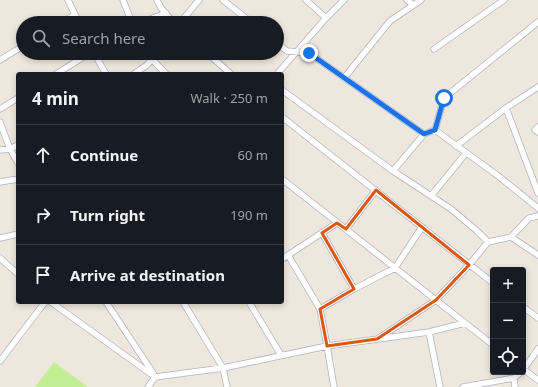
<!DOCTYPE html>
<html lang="en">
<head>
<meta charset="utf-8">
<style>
  body { margin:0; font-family:"Noto Sans",sans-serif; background:#20242c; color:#f1f3f6 }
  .controls { position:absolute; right:12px; bottom:12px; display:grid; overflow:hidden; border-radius:4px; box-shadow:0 2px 6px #0003 }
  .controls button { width:36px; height:36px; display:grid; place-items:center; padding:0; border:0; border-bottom:1px solid #363941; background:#171b24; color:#f1f3f6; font:20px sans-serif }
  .stop { position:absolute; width:12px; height:12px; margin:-9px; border:3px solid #1a73e8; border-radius:50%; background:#fff }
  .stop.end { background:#1a73e8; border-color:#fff; box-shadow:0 1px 4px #0008 }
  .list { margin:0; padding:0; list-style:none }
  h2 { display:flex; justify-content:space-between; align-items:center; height:52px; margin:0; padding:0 16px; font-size:17px }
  h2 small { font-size:13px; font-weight:400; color:#9ea1a6 }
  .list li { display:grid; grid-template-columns:26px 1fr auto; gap:12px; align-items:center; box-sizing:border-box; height:60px; padding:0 16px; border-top:1px solid #363941 }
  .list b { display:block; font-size:15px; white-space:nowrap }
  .list em { font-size:13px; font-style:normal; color:#9ea1a6 }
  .icon { flex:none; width:22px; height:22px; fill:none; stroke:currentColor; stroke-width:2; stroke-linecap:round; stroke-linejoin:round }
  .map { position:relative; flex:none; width:538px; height:387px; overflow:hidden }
  .search { position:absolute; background:#171b24; box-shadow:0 2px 6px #0003; left:16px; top:16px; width:268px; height:44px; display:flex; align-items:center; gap:10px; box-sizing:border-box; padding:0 14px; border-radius:22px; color:#9ea1a6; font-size:15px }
  .panel { position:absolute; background:#171b24; box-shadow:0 2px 6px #0003; left:16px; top:72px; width:268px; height:232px; border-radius:4px }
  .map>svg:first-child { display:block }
</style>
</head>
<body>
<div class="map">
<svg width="538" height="387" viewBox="0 0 538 387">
  <rect width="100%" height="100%" fill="#eee7dd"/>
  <path fill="#c4ee93" d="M54,362L88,387H35Z"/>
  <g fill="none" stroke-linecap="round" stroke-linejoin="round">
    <g stroke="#b1b3c0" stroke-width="7">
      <path id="street" d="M68,0L79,23
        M123,0L132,23
        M157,0L161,8L174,23
        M223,0L252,23
        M306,0L326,18
        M407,0L413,5
        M61,23L75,15
        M140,23L166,13
        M180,23L199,0
        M277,43L287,51L309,53L424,134L435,130L497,175L538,208
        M434,49L504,0
        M94,53L106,74
        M207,53L231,74
        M152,59L166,74
        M0,60L23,46
        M56,74L90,53
        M134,74L147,65L157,53
        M277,74L326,18L344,0
        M344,78L390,21L421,0
        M282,90L393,171L451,209L476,230L488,242
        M506,108L538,193
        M0,109L18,98
        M282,117L493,283
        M0,122L10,149L18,163
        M538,127L535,130L538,132
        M435,130L444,98L538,22
        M456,146L506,108L538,87
        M0,150L10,149L18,145
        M393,171L424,134
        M282,179L493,345
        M0,182L18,179
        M431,196L466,153
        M346,229L376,190
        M322,233L354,289
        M511,237L538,255
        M0,238L18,234
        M288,255L320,309L327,346L334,387
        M0,258L18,274
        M282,259L337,223
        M51,302L155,377
        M106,302L153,373
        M183,302L223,368L227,387
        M249,302L281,355
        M523,307L538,318
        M320,309L354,289L395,268L422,227
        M429,332L440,387
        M379,338L436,300L469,265L488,242L511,237L529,218L538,216
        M0,361L45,302
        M523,369L538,380
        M523,370L538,349
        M514,378L515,387
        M148,387L155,377L223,368L327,346L429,332L465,323
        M463,387L514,378L521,372"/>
    </g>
    <use href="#street" stroke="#fff" stroke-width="5.5"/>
  </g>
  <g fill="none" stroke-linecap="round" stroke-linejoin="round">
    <path stroke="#1a73e8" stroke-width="5" d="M309,53L424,134L435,130L444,98"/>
  </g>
  <path fill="none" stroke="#df570e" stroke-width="3" stroke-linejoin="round" d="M376,190L469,265L436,300L377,339L327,346L320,309L354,289L322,233L337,223L346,229Z"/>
</svg>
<div class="controls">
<button>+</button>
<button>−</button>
<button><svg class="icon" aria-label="locate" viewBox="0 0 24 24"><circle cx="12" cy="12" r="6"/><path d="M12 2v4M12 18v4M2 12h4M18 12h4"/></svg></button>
</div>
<div class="stop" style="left:444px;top:98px"></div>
<div class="stop end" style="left:309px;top:53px"></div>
<div class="search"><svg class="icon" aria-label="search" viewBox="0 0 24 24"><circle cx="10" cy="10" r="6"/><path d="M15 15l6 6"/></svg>Search here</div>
<section class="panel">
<h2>4 min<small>Walk · 250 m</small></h2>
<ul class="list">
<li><svg class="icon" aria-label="ahead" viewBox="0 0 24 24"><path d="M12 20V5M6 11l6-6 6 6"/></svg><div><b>Continue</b></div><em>60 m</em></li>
<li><svg class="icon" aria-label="right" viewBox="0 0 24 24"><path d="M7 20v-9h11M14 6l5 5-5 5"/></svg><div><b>Turn right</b></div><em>190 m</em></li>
<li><svg class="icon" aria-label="arrive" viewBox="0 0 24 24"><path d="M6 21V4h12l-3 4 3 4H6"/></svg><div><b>Arrive at destination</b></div></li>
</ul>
</section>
</div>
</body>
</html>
